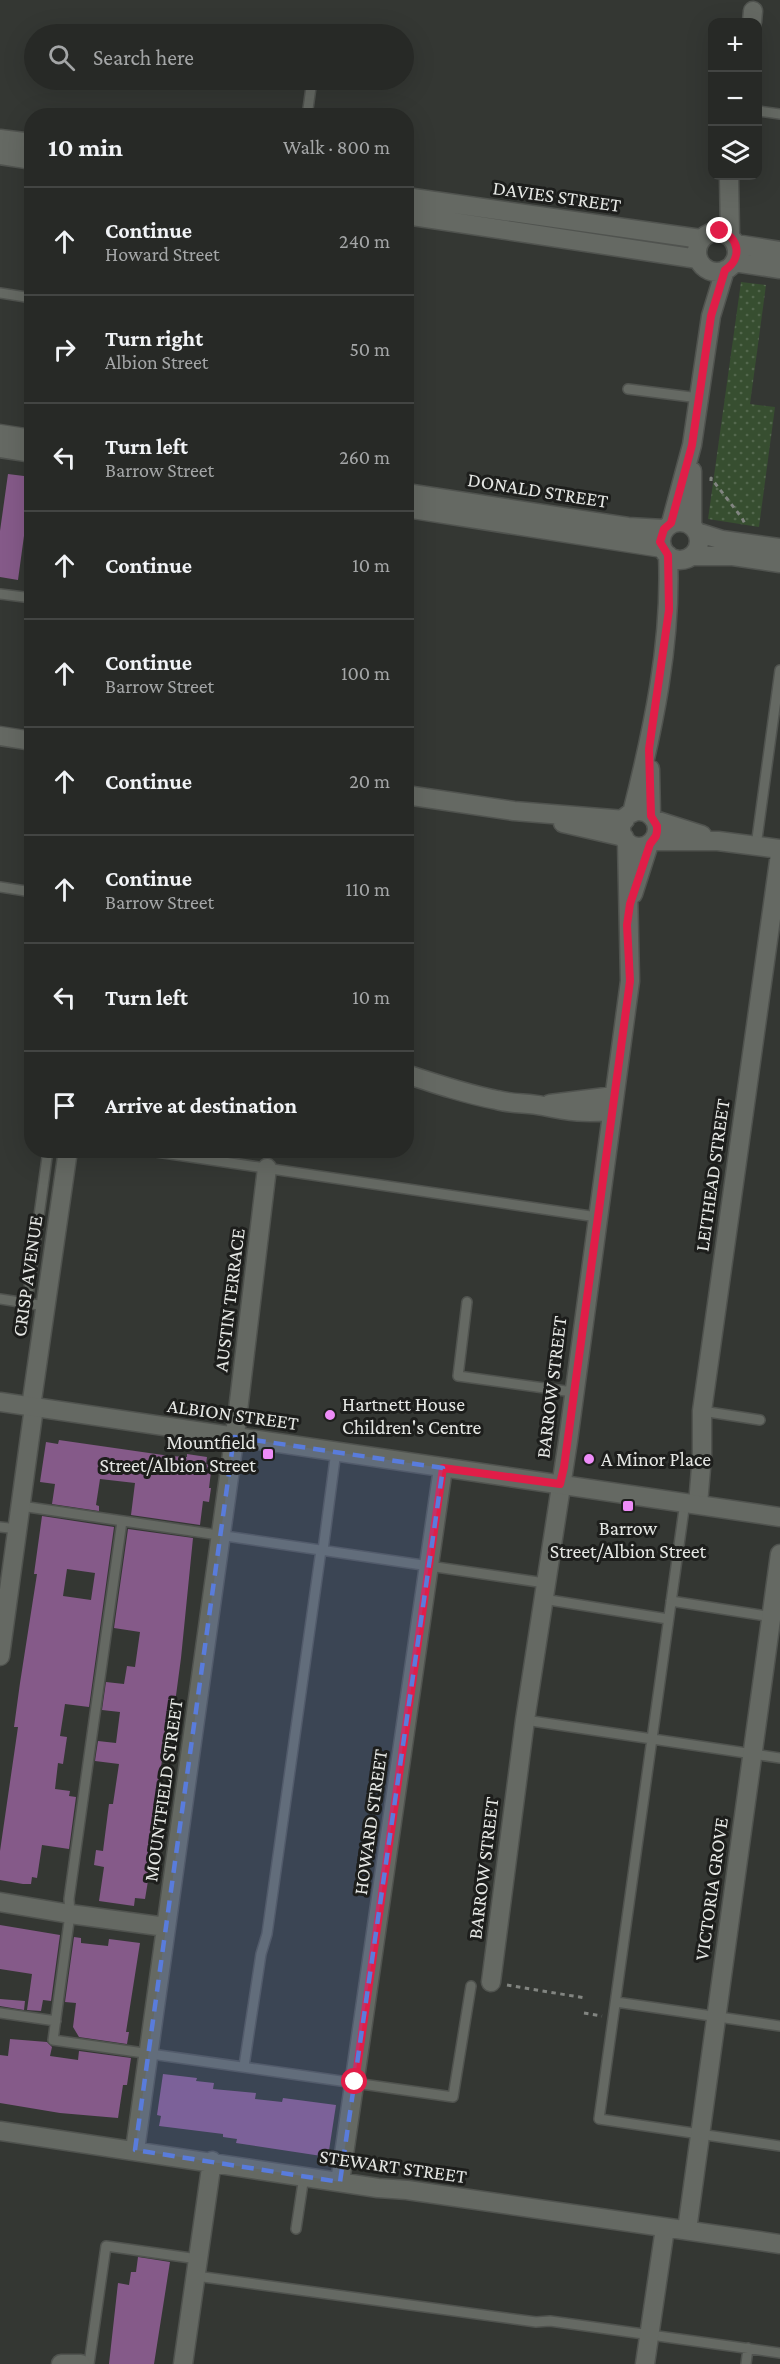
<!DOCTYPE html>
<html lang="en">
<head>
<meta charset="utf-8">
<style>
  body { margin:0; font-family:"Crimson Pro",serif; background:#333532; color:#f1f3f6 }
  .controls { position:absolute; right:18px; top:18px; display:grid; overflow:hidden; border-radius:12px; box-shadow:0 6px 24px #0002 }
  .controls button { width:54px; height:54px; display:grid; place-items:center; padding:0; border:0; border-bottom:2px solid #434543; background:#272926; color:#f1f3f6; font:30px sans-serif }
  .stop { position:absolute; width:18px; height:18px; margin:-14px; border:4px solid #e11d48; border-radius:50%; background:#fff }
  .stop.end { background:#e11d48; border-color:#fff; box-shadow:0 2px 6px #0008 }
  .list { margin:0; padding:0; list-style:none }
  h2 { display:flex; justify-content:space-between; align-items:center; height:78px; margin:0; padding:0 24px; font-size:26px }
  h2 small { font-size:20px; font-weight:400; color:#a4a6a7 }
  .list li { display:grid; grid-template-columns:39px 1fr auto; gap:18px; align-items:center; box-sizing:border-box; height:108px; padding:0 24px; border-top:2px solid #434543 }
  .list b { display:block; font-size:22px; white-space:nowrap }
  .list p { margin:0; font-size:20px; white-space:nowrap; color:#a4a6a7 }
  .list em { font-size:20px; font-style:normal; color:#a4a6a7 }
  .icon { flex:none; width:33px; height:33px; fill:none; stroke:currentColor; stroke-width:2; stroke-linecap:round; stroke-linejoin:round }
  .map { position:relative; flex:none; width:780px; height:2364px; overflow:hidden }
  .search { position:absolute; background:#272926; box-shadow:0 6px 24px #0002; left:24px; top:24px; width:390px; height:66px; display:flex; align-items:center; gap:15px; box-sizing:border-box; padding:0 21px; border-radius:33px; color:#a4a6a7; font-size:22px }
  .panel { position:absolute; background:#272926; box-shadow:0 6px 24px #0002; left:24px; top:108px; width:390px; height:1050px; border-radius:24px }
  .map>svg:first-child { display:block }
</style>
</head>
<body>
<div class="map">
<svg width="780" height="2364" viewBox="0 0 780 2364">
  <defs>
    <pattern id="park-dots" width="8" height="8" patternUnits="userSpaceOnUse" patternTransform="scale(1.5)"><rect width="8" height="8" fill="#374e30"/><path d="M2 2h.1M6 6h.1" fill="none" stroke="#54684e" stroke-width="1.8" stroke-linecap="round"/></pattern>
  </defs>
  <rect width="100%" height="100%" fill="#343733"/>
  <path fill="url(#park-dots)" d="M741,282L766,285L750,404L775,407L759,527L708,519Z"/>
  <path fill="#855a89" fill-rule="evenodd" d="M8,474L32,477L18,580L0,577V531Z
    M59,1440L170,1456L187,1457V1454L207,1457L206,1464H212L209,1488H211L209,1502L203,1501L200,1525L131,1515L135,1483L100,1479L96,1505L99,1506V1511L52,1504L55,1484L40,1482L46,1442L58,1444Z
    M42,1516L114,1527L89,1707L65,1704L60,1736L67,1737L63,1764L58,1763L55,1789L70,1791L69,1796L76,1797L69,1849L42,1845L37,1878L32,1877L31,1884H23L0,1880V1851L18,1727H14L20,1683L37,1574H34ZM67,1569L95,1573L91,1600L63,1596Z
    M128,1529L193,1538L181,1658L173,1718L169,1717L160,1773L157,1796L161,1797L147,1887L145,1899L135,1898L134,1906L99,1901L104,1867L94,1865L96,1850L103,1851L109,1804H113L119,1764L95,1761L98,1741L116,1743L120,1712L102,1710L106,1682L124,1684L127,1666L135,1667L140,1632L114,1628Z
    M0,1925L60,1935L51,2001L43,2000L41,2011L27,2010L32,1974L0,1969Z
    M74,1937L81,1938V1943L108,1946L109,1939L140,1943L126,2032H129L127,2044L79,2037L73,2027L76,2003L65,2002Z
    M0,1999L25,2001L24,2010L0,2006Z
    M10,2039L47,2042L52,2047L50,2056L78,2060L79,2051L131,2058L127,2085H123L118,2118L60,2113L0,2103V2055L8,2056Z
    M163,2074L197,2078L196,2081L214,2083L213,2089L256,2093L255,2099L282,2102L283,2098L336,2105L328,2157L236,2143L237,2139L223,2137V2134L159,2126L161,2116L157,2115Z
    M138,2257L170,2262L154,2364H109L118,2283L129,2285L131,2272H136Z"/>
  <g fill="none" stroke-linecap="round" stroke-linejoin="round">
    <g stroke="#50534f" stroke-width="12">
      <path id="service" d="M758,111L780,114
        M307,116L312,80
        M0,293L32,298
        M628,389L699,398
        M0,594L32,598
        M756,846L780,670
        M0,887L32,892
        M143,1150L597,1217
        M0,1299L45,1306
        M467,1302L458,1376L573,1392
        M27,1303L48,1150
        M702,1411L760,1420
        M685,1502L599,2119L780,2146
        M21,1506L545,1583
        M122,1521L69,1899L70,1914L53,2040L453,2097L471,1986
        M0,1527L18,1529
        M323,1550L336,1451
        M543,1599L668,1619
        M671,1601L773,1617
        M525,1720L780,1758
        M616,2002L780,2026
        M0,2013L56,2021
        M244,2066L261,1954L267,1934L321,1550
        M296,2229L304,2176
        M196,2276L536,2322L550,2321L780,2353
        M89,2364L106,2246L198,2259
        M746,2364L748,2348"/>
    </g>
    <g stroke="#50534f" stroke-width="21">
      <path id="minor" d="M752,22L753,11
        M0,139L32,143
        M0,155L32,160
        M729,176L730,235
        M406,197L701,239
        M406,215L698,259
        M697 252a20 20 0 1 1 40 0a20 20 0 1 1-40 0Z
        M736,244L780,251
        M734,262L780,269
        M0,434L32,439
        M0,448L32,453
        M692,471V526
        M406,493L628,527L664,529
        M406,508L662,548
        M661 541a19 19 0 1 1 38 0a19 19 0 1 1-38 0Z
        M671,523L692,445L711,316L725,270
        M697,532L722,540L780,548
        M691,556H733L780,563
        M0,736L32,741
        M650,769L651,816
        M406,795L514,811L625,820
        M621 829a18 18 0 1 1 36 0a18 18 0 1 1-36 0Z
        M632,813C653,730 672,642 668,555
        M655,820L702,835
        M563,823L624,837
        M653,841H718L780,849
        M633,894L649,844
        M406,1074C436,1084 466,1094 497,1100C512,1104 528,1103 543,1106C571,1112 584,1113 612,1111
        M550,1104L614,1096
        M31,1407L68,1150
        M698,1504L702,1456V1411L780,854
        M0,1656L34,1407
        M0,1902L70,1914L166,1927
        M491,1982L525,1720L568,1441L630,981L627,842
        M0,2131L378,2188L407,2190L780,2244
        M135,2150L237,1419L267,1168
        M340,2182L443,1468
        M687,2230L780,1554
        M61,2364H81
        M183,2364L212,2161
        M645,2364L665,2228"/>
    </g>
    <g stroke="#50534f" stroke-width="21">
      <path id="tertiary" d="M0,1402L780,1517"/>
    </g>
    <path stroke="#828581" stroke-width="3" stroke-dasharray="4.5 4.5" stroke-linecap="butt" d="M711,481V478L742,518L746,526
      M507,1985L585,1998
      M584,2013L602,2016"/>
    <use href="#service" stroke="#656963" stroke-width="9"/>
    <use href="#minor" stroke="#656963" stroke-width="18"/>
    <use href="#tertiary" stroke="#656963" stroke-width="18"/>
  </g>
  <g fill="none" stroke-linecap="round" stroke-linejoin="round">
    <path stroke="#e11d48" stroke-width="8" d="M355,2082L443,1468L560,1484L564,1467L630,981L627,925L630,904L650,844L656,836L657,831V826L651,816L649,749L669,610L668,555L660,542L664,529L671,523L692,445L711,316L725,270C742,259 740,237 720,231"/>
  </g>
  <path fill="#597cdc" fill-opacity="0.2" stroke="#597cdc" stroke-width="4.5" stroke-dasharray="12 8" stroke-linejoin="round" d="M234,1437L443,1468L340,2182L135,2150Z"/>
  <g fill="#ee8cf8" stroke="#1d1e1c" stroke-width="2">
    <circle cx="330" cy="1415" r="6"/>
    <rect x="262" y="1448" width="12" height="12" rx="3"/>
    <circle cx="589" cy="1459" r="6"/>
    <rect x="622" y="1500" width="12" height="12" rx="3"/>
  </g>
  <g text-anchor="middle" stroke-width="6" stroke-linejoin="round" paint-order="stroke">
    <g font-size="20" fill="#e5e7e4" stroke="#1d1e1c">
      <text transform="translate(557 196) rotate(8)" y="7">DAVIES STREET</text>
      <text transform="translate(538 490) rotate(9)" y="7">DONALD STREET</text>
      <text transform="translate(712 1175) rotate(-82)" y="7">LEITHEAD STREET</text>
      <text transform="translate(27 1276) rotate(-82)" y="7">CRISP AVENUE</text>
      <text transform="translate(229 1300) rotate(-83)" y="7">AUSTIN TERRACE</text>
      <text transform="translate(551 1387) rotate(-83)" y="7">BARROW STREET</text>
      <text transform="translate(233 1414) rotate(8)" y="7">ALBION STREET</text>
      <text transform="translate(163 1790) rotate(-82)" y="7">MOUNTFIELD STREET</text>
      <text transform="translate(370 1822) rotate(-82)" y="7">HOWARD STREET</text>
      <text transform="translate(483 1868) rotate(-83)" y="7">BARROW STREET</text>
      <text transform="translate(711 1889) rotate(-82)" y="7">VICTORIA GROVE</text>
      <text transform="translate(393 2166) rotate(8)" y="7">STEWART STREET</text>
    </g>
    <g font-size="20" fill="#e5e7e4" stroke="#1d1e1c" text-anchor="start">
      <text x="342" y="1411">Hartnett House<tspan x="342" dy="23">Children's Centre</tspan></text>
      <text x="256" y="1449" text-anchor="end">Mountfield<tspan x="256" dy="23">Street/Albion Street</tspan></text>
      <text x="601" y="1466">A Minor Place</text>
      <text x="628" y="1535" text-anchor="middle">Barrow<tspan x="628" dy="23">Street/Albion Street</tspan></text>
    </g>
  </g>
</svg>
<div class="controls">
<button>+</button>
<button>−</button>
<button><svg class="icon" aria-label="layers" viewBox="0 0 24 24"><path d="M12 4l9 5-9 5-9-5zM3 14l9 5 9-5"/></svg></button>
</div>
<div class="stop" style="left:355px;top:2082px"></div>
<div class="stop end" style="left:720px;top:231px"></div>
<div class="search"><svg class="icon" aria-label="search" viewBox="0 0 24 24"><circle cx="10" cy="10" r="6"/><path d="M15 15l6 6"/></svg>Search here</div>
<section class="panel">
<h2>10 min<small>Walk · 800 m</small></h2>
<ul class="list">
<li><svg class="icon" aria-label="ahead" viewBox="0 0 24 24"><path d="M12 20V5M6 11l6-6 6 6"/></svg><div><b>Continue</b><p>Howard Street</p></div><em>240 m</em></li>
<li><svg class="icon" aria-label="right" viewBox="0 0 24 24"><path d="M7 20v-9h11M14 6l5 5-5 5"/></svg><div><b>Turn right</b><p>Albion Street</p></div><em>50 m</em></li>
<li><svg class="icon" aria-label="left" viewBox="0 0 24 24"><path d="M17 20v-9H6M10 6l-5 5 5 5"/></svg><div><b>Turn left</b><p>Barrow Street</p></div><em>260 m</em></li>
<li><svg class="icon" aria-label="ahead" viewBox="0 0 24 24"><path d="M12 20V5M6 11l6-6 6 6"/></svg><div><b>Continue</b></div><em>10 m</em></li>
<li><svg class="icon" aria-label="ahead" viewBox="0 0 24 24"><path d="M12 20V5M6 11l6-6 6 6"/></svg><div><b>Continue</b><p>Barrow Street</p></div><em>100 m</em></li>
<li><svg class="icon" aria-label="ahead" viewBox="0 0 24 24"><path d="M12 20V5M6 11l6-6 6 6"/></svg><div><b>Continue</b></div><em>20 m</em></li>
<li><svg class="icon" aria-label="ahead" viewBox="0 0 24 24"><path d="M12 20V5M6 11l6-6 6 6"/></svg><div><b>Continue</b><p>Barrow Street</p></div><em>110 m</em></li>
<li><svg class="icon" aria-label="left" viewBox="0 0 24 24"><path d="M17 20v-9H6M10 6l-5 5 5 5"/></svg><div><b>Turn left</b></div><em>10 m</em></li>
<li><svg class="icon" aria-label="arrive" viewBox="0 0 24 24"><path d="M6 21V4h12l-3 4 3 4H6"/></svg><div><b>Arrive at destination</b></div></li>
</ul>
</section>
</div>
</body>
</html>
